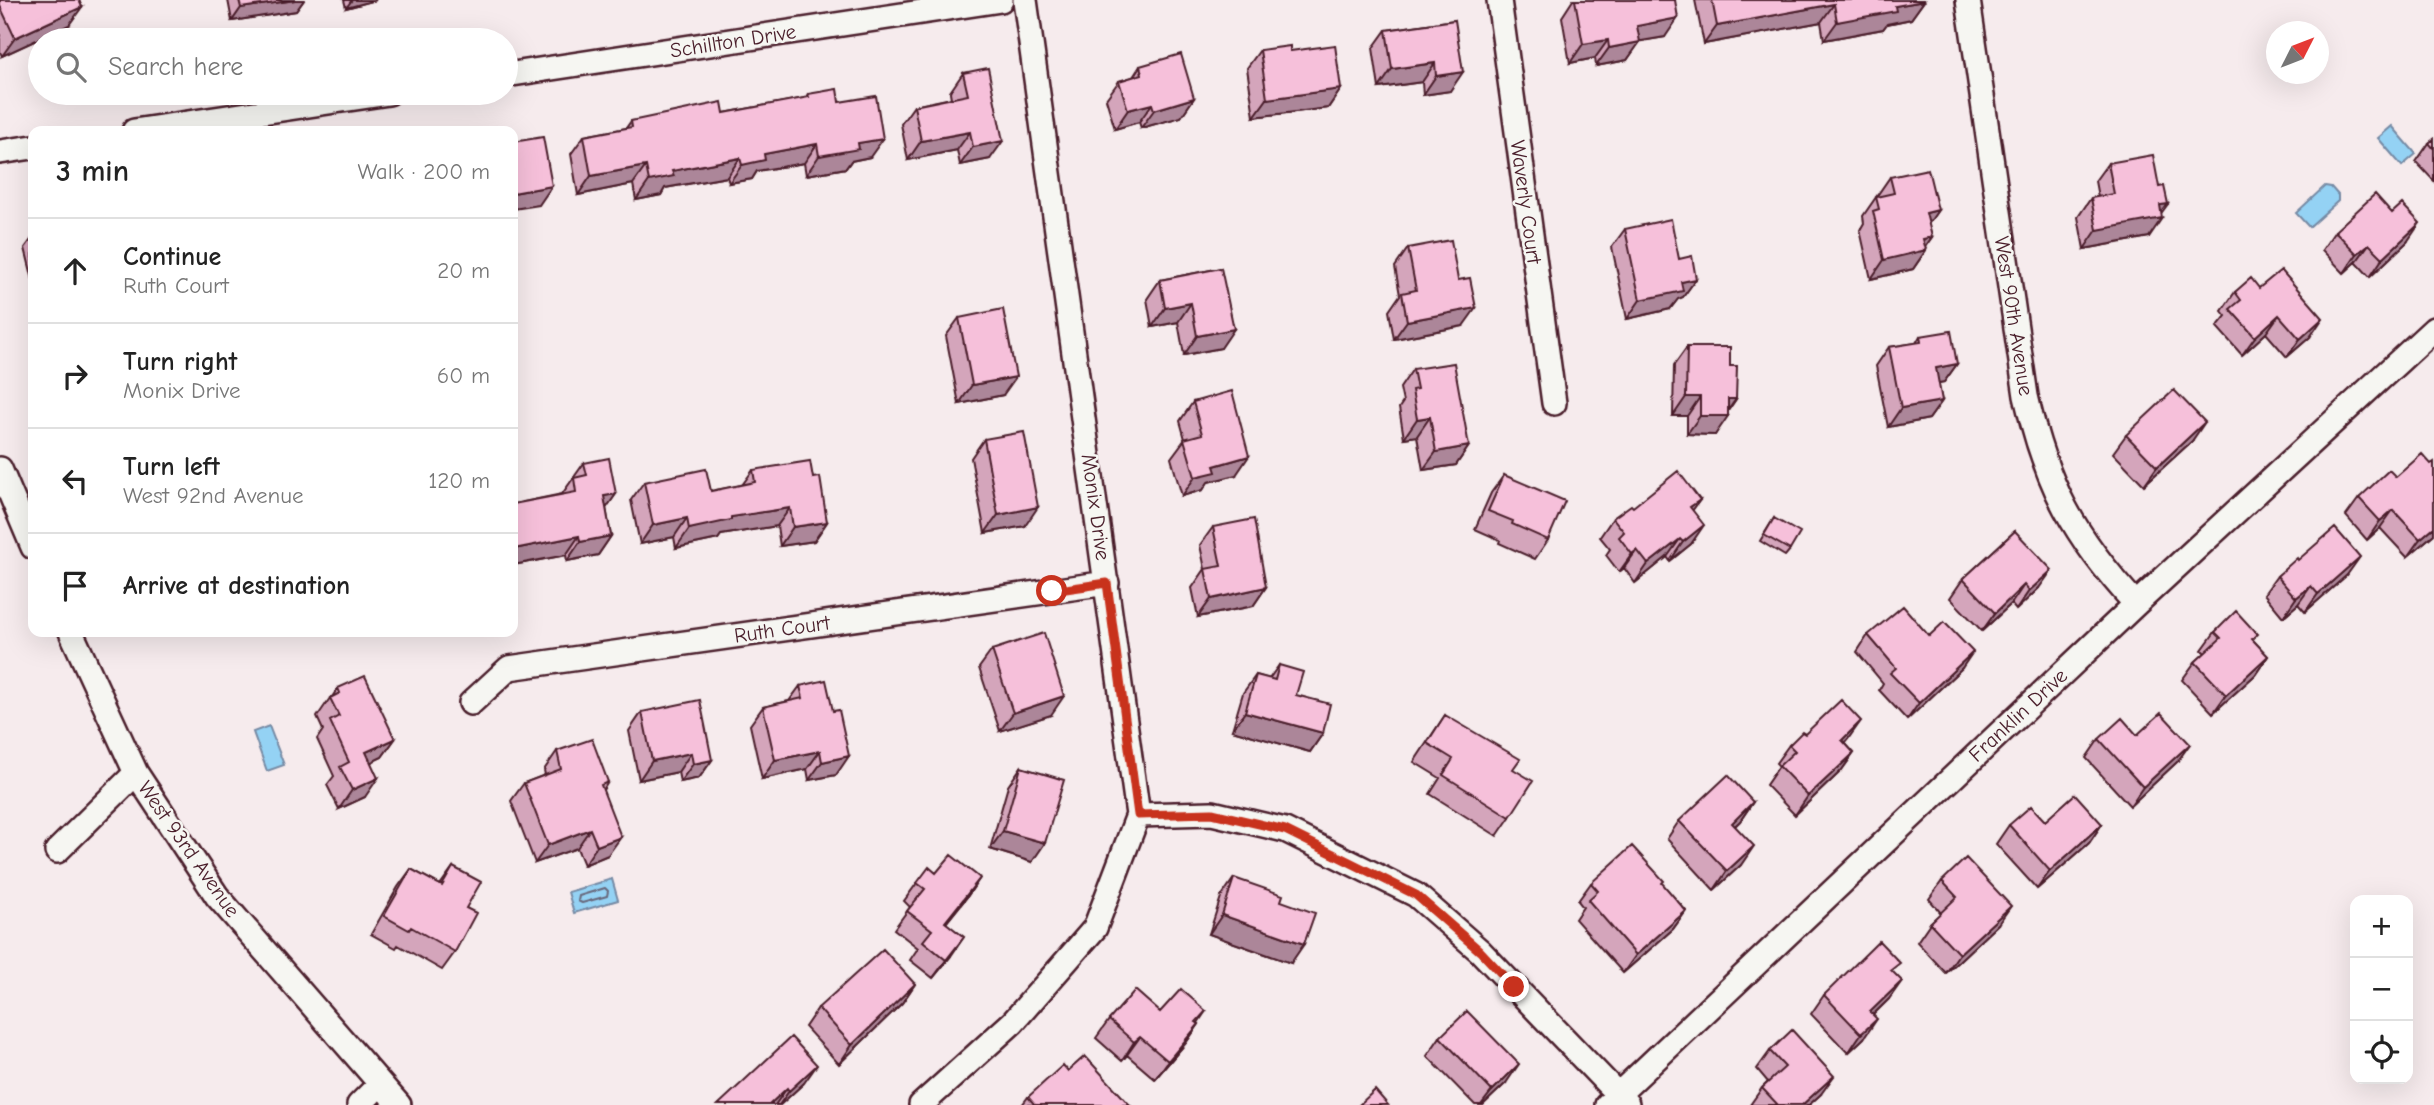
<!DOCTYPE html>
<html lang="en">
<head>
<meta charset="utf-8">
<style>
  body { margin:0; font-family:"Comic Neue",sans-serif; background:#f2f2f2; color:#222 }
  .controls { position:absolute; right:21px; bottom:21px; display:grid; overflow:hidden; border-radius:14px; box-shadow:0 7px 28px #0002 }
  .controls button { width:63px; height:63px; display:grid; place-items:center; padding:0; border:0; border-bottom:2px solid #e0e0e0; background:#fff; color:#222; font:35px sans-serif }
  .compass { position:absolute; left:2266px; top:21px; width:63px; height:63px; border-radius:50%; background:#fff; box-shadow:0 7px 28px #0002; rotate:48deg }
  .stop { position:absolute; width:21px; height:21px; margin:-16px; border:5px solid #c8321e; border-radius:50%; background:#fff }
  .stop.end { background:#c8321e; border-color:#fff; box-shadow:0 2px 7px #0008 }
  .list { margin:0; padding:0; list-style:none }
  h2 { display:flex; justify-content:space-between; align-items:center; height:91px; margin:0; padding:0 28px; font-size:30px }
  h2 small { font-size:23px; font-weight:400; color:#767676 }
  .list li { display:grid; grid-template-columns:46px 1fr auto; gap:21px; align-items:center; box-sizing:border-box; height:105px; padding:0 28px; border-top:2px solid #e0e0e0 }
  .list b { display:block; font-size:26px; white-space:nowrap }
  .list p { margin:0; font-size:23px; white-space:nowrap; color:#767676 }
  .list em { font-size:23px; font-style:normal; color:#767676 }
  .icon { flex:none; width:38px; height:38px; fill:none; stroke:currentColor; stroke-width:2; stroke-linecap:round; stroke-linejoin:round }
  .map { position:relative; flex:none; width:2434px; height:1105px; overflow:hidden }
  .search { position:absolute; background:#fff; box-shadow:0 7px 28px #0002; left:28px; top:28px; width:490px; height:77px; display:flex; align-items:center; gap:18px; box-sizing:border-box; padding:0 24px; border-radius:38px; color:#767676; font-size:26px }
  .panel { position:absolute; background:#fff; box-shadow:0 7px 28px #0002; left:28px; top:126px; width:490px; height:511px; border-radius:14px }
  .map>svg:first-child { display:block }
</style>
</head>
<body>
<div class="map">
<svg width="2434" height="1105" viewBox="0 0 2434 1105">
  <rect width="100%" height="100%" fill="#f6ebed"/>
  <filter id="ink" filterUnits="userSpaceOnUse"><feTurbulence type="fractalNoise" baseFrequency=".0143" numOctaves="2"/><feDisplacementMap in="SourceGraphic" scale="14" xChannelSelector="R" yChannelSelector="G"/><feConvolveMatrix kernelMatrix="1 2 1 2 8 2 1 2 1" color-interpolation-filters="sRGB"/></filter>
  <g filter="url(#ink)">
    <path fill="#94d2f4" stroke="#768aa4" stroke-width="2" d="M2392,126L2416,154L2402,166L2378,138Z
      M2325,186L2331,187L2338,195V201L2309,227L2296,213Z
      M269,726L284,765L267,771L253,732Z
      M612,879L618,900L574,913L568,892Z"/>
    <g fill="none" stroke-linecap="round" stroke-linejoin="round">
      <path stroke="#68677b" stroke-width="2" d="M605,888L608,891L607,896L582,903L578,901L579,896Z"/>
      <g stroke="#4a1f2b" stroke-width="28">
        <path id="minor" d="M1499,0L1554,403
          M1968,0L2026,396C2046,485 2074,537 2136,604
          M506,75L1001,0
          M134,131L389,93
          M0,152L33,147
          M0,469L33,547
          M71,632L136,773L217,896L399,1105
          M471,703L509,668L1107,583
          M1138,815L1212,813L1285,830L1416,895L1480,951L1627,1104
          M57,851L136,773
          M359,1105L380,1084
          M921,1105L1013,1022L1095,928L1138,815L1025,0
          M1607,1105L2136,604L2434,329"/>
      </g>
      <use href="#minor" stroke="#f6f6f2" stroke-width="23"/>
    </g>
    <path fill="#d4a5bb" stroke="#4a1f2b" stroke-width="2" d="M0,0L69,25L2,56L0,52Z
      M228,0H304L296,11L232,21Z
      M344,0H376L346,8Z
      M1573,0H1675L1665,37L1640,41L1627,60L1596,66L1595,58L1570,63L1562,17Z
      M1695,0H1923L1924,1L1911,19L1887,24L1883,29L1824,40L1821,22L1704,44Z
      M1455,20L1450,91L1423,95L1422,82L1379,88L1373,48L1386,30Z
      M1260,50L1290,51L1341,89L1328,108L1254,117L1247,68Z
      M1140,66L1194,98L1181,117L1141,128L1139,122L1115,129L1106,99L1119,81L1133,77Z
      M963,73L990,159L960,165L957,150L908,160L901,124L914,106L951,98L950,92Z
      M808,94L839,102L870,157L851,161L846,168L806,175L804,163L757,171L752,179L729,183L727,177L665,188L661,195L636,200L633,184L578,195L571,154L584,136L626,128L631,121L724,113L805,98Z
      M2434,139V181L2416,162L2429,143Z
      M2108,163L2149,237L2084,249L2078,217L2091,198L2098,197L2095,181Z
      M1890,177L1938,210L1928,224L1932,237L1925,247L1926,250L1913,269L1871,279L1860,230L1864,223L1863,216Z
      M1625,229L1679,259L1696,279L1683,297L1678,299L1670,309L1627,319L1612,247Z
      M2335,231L2407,242L2370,277L2356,262L2344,273L2322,250Z
      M33,237V280L25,248Z
      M1408,248L1463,326L1394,339L1389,311L1400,295L1395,267Z
      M1221,268V348L1184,355L1178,322L1152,327L1147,299L1160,280Z
      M2259,288L2310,337L2287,357L2266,333L2242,355L2217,327L2226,316L2222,311L2235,292Z
      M959,318L1003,395L959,404L946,336Z
      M1920,336L1957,364L1944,382L1938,383L1942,401L1929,419L1888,427L1876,366L1889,347L1916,343Z
      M1687,347L1730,366L1736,399L1728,411L1715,435L1687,434V416H1673L1674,365Z
      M1413,369L1469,446L1456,465L1423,470L1417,436L1404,438L1399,408L1403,402L1400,388Z
      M1193,402L1236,475L1208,482L1203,490L1182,496L1171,458L1185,439L1180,421Z
      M2126,435L2192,441L2144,485L2113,453Z
      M984,439L1025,526L985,533L971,458Z
      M584,463L616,494L606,508L611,536L598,555L567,561L566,555L513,565V504L562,494Z
      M2431,464L2434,534L2407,557L2380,528L2367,540L2346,516L2359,498L2396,477Z
      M753,470L813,478L827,522L814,541L780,546L777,526L721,535L718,539L676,548L674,537L640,544L631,500L644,482L711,491L742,485Z
      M1504,475L1548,540L1535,559L1499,543L1500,540L1475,529L1491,493Z
      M1700,500L1692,510L1691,544L1670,561L1667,557L1635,583L1624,568L1619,572L1606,555L1610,549L1600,537L1613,518L1633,507Z
      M1774,518L1790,550L1785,556L1760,541Z
      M1213,527L1266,587L1253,606L1198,617L1192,588L1205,569L1200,545Z
      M2015,531L2039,588L2016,610L2011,604L1982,631L1950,598L1963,579Z
      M2298,560L2347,575L2305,612L2298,604L2283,617L2264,594L2277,576Z
      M2215,632L2253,640L2268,656L2255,675L2213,713L2182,680L2195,662L2205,653L2202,650Z
      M1868,635L1929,636L1962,668L1907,720L1879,690L1883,683L1857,652Z
      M992,650L1051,715L1000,731L979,668Z
      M1279,665L1296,695L1323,733L1310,752L1232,730L1243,693L1256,675L1269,679Z
      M800,686L836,775L809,780L807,769L762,779L750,725L763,707L789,701Z
      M338,688L395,739L382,757L371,762L365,797L339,809L327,785L334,776L317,739L323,730L317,717L330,698L332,697Z
      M642,712L712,760L699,778L680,782L678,772L639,780L629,731Z
      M1445,715L1510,817L1497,836L1430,794L1440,778L1414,762Z
      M1805,734L1848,739L1845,743L1854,753L1841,771L1795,815L1766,785L1779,766L1776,763L1789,745Z
      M2137,735L2177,762L2130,806L2086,758L2099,739Z
      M557,751L608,782L603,790L608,855L584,865L577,848L535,863L511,801L524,783L545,775L544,770Z
      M1021,767L1032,862L990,849L1008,786Z
      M1753,802L1740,821L1735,826L1741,865L1714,890L1667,839L1679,821Z
      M2045,821L2102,824L2089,843L2037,889L1996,844L2009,825Z
      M453,867L466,908L455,952L442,970L398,945L396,948L371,934L398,887L411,869L440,885Z
      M980,878L967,897L946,923L951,956L933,978L910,960L918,948L894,929L910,907L904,901L917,883Z
      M1234,878L1281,901L1291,963L1209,934L1221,897Z
      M1942,881L1998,924L1946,973L1917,942L1930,923L1941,913L1929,899Z
      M1591,883L1662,884L1686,911L1673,929L1623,973L1575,919L1583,907L1578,901Z
      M1893,972L1889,999L1873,1015L1864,1038L1848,1053L1811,1014L1824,995Z
      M915,984L902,1003L839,1064L805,1027L818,1008Z
      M1206,1011L1198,1023L1199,1024L1186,1043L1155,1079L1127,1055L1122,1061L1096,1038L1109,1020L1160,1012Z
      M1440,1037L1506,1083L1483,1105H1475L1427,1056Z
      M1770,1051L1821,1094L1809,1105H1750L1762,1088L1768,1082L1757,1069Z
      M1068,1071L1130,1105H1022L1028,1097Z
      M804,1083L780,1105H718Z"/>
    <path fill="#ac8699" stroke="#4a1f2b" stroke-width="2" d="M295,0H304L296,11L232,21L241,8Z
      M352,0H376L346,8Z
      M1924,1L1911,19L1887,24L1883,29L1824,40L1837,22L1895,6Z
      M1834,4L1821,22L1704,44L1717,26Z
      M82,7L69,25L2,56L15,38Z
      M1678,18L1665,37L1624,44L1637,26Z
      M1608,40L1595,58L1570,63L1583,44Z
      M1640,42L1627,60L1596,66L1609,48Z
      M1435,63L1422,82L1379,88L1392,69Z
      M1463,72L1450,91L1423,95L1436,76Z
      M1341,89L1328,108L1254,117L1267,99Z
      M1194,98L1181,117L1141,128L1154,110Z
      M1152,104L1139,122L1115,129L1128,110Z
      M970,132L957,150L908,160L921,141Z
      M883,139L870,157L851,161L846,168L806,175L819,156L858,143Z
      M1003,141L990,159L960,165L973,147Z
      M817,144L804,163L757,171L752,179L729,183L742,165L764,154Z
      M740,158L727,177L665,188L661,195L636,200L649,181L672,171Z
      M646,166L633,184L578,195L591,176Z
      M552,186L539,205L513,209V193Z
      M2168,204L2157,219L2162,218L2149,237L2084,249L2097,230L2160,205Z
      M1938,210L1925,229L1926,213Z
      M2420,223L2407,242L2370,277L2383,258Z
      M1932,237L1922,251L1926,250L1913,269L1871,279L1884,260L1923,239Z
      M2369,244L2356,262L2344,273L2357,254Z
      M1696,279L1683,297L1678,299L1670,309L1627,319L1640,300L1681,282Z
      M1191,303L1178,322L1152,327L1165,308Z
      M1476,308L1463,326L1394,339L1407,321Z
      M2279,315L2266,333L2242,355L2255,337Z
      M2323,318L2310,337L2287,357L2300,339Z
      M1234,329L1221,348L1184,355L1197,336Z
      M1957,364L1944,382L1923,386L1936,368Z
      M1016,377L1003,395L959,404L972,385Z
      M1686,397H1700L1687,416H1673Z
      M1728,399H1736L1724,416H1728L1715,435L1687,434L1700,416Z
      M1942,401L1929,419L1888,427L1901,408Z
      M1430,417L1417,436L1404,438L1417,419Z
      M2205,422L2192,441L2144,485L2157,467Z
      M1469,446L1456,465L1423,470L1436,452Z
      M1249,456L1236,475L1208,482L1203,490L1182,496L1195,477L1214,466Z
      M616,494L603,513L604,496Z
      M1700,500L1687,518L1690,507Z
      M1038,507L1025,526L985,533L998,515Z
      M790,508L777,526L721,535L718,539L676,548L689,529L731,517Z
      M2393,510L2380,528L2367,540L2380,521Z
      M687,518L674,537L640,544L653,525Z
      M827,522L814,541L780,546L793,527Z
      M1704,525L1691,544L1670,561L1683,542Z
      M2434,527V534L2407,557L2420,539Z
      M579,536L566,555L513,565V551L514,549Z
      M611,536L598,555L567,561L580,542Z
      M1680,539L1667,557L1635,583L1648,564Z
      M1637,550L1624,568L1619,572L1632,554Z
      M2360,557L2347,575L2305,612L2318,594Z
      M2052,570L2039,588L2016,610L2029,591Z
      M2024,585L2011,604L1982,631L1995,613Z
      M2311,586L2298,604L2283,617L2296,598Z
      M1266,587L1253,606L1198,617L1211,599Z
      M1973,652L1962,668L1907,720L1919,703Z
      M2268,656L2255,675L2213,713L2226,695Z
      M1064,696L1051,715L1000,731L1013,713Z
      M1245,712L1323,733L1310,752L1232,730Z
      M1861,721L1848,739L1829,758L1842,740Z
      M395,739L382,757L353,771L366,752Z
      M2190,744L2177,762L2130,806L2143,787Z
      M820,751L807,769L762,779L775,760Z
      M691,753L678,772L639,780L652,761Z
      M1854,753L1841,771L1795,815L1808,796Z
      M849,756L836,775L809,780L822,762Z
      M712,760L699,778L680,782L693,764Z
      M378,778L365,797L339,809L352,790Z
      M1753,802L1740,821L1719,841L1732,823Z
      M2102,824L2089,843L2037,889L2050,871Z
      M590,829L577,848L535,863L548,845Z
      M1003,831L1045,843L1032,862L990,849Z
      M621,837L608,855L584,865L597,846Z
      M1754,846L1741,865L1714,890L1727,871Z
      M980,878L967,897L932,940L945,922Z
      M2011,906L1998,924L1946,973L1959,954Z
      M1686,911L1673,929L1623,973L1636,955Z
      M1222,915L1304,944L1291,963L1209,934Z
      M964,937L951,956L933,978L946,960Z
      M1902,981L1889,999L1857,1030L1870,1012Z
      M915,984L902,1003L839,1064L852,1045Z
      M1877,1019L1864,1038L1848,1053L1861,1034Z
      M1199,1024L1186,1043L1155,1079L1168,1061Z
      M1140,1037L1127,1055L1122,1061L1134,1042Z
      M1519,1064L1506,1083L1483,1105H1481L1492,1091Z
      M817,1065L804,1083L780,1105H779L789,1091Z
      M1834,1076L1821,1094L1809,1105H1802Z
      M787,1088L775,1105H769Z"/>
    <path fill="#f6c0da" stroke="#4a1f2b" stroke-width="2" d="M0,0H79L82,7L15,38L0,6Z
      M239,0H295L241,8Z
      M1575,0H1675L1678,18L1637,26L1640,42L1609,48L1608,40L1583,44Z
      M1712,0H1923L1924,1L1895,6L1896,11L1837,22L1834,4L1717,26Z
      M1455,20L1463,72L1436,76L1435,63L1392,69L1386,30Z
      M1335,45L1341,89L1267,99L1260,50L1290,46V51Z
      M1181,54L1194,98L1154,110L1152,104L1128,110L1119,81L1142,74L1140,66Z
      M988,68L1003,141L973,147L970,132L921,141L914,106L968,95L963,73Z
      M837,89L839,102L876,96L883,139L858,143L859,149L819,156L817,144L764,154L765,160L742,165L740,158L672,171L674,176L649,181L646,166L591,176L584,136L632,127L631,121L722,102L724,113L809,97L808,94Z
      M543,137L552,186L513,193V142Z
      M2434,139V149L2429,143Z
      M2153,155L2159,187L2164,186L2168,204L2160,205L2162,218L2097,230L2091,198L2114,194L2108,163Z
      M1928,169L1938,210L1926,213L1932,237L1923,239L1926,250L1884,260L1873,211L1879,209L1876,197L1894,193L1890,177Z
      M2375,194L2392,213L2402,204L2420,223L2383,258L2369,244L2357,254L2335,231Z
      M1671,219L1679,259L1692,256L1696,279L1681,282L1683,291L1640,300L1625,229Z
      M1451,240L1458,280L1470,278L1476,308L1407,321L1402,293L1416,290L1408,248Z
      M1221,268L1234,329L1197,336L1191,303L1165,308L1160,280Z
      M2281,270L2323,318L2300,339L2279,315L2255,337L2230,309L2241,300L2235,292L2251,278L2259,288Z
      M1003,309L1016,377L972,385L959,318Z
      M1951,331L1957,364L1936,368L1942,401L1901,408L1889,347L1921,342L1920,336Z
      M1687,347H1730V366H1737L1736,399H1728V416H1700V397H1686Z
      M1454,363L1469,446L1436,452L1430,417L1417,419L1412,390L1417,389L1413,369Z
      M2174,390L2205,422L2157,467L2126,435Z
      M1232,391L1249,456L1214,466L1216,472L1195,477L1184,439L1202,434L1193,402Z
      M1024,432L1038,507L998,515L984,439Z
      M2422,454L2431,464L2434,462V527L2420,539L2393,510L2380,521L2359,498L2389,470L2396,477Z
      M609,458L616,494L604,496L611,536L580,542L579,536L514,549L516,553L513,554V504L576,492L574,478L587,475L584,463Z
      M810,461L813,478L820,477L827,522L793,527L790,508L731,517V520L689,529L687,518L653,525L644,482L706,469L711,491L755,482L753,470Z
      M1678,471L1700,500L1690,507L1704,525L1683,542L1680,539L1648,564L1637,550L1632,554L1619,537L1624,532L1613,518L1631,505L1633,507Z
      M1504,475L1565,501L1548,540L1512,524L1513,521L1488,511Z
      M1774,518L1800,533L1790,550L1764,535Z
      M1254,519L1266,587L1211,599L1205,569L1221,566L1213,527Z
      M2335,528L2360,557L2318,594L2311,586L2296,598L2277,576L2297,558L2298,560Z
      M2015,531L2052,570L2029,591L2024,585L1995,613L1963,579Z
      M1903,606L1929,636L1944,622L1973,652L1919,703L1890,673L1896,668L1868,635Z
      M2236,611L2257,634L2252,639L2268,656L2226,695L2195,662L2221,638L2215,632Z
      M1044,633L1064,696L1013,713L992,650Z
      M1279,665L1303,672L1296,695L1330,704L1323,733L1245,712L1256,675L1275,680Z
      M365,676L395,739L366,752L378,778L352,790L340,767L349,762L330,721L339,716L330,698L340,693L338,688Z
      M826,680L833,711L839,710L849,756L822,762L820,751L775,760L763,707L803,698L800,686Z
      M700,700L712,760L693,764L691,753L652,761L642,712Z
      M1841,700L1861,721L1842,740L1854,753L1808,796L1779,766L1795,751L1789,745L1802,732L1805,734Z
      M2161,713L2190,744L2143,787L2099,739L2122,718L2137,735Z
      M1445,715L1520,759L1513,769L1533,781L1510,817L1443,775L1453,759L1427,743Z
      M592,739L608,782L601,785L621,837L597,846L590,829L548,845L524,783L561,769L557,751Z
      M1021,767L1064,780L1045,843L1003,831Z
      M1728,775L1753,802L1732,823L1754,846L1727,871L1679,821Z
      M2075,794L2102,824L2050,871L2009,825L2031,806L2045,821Z
      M1632,846L1664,881L1662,883L1686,911L1636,955L1588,900L1598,891L1591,883Z
      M951,855L980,878L945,922L964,937L946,960L923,941L932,930L907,911L925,889L917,883L929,867L936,873Z
      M1966,858L2011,906L1959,954L1930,923L1957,897L1942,881Z
      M453,867L481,882L466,908L476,913L455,952L411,927L409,930L384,916L411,869L442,886Z
      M1234,878L1283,895L1281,901L1315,913L1304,944L1222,915Z
      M1879,941L1900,963L1891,970L1902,981L1870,1012L1877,1019L1861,1034L1824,995Z
      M883,949L915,984L852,1045L818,1008Z
      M1181,989L1206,1011L1196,1022L1199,1024L1168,1061L1140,1037L1134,1042L1109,1020L1135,990L1160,1012Z
      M1467,1011L1519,1064L1492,1091L1440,1037Z
      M1792,1030L1834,1076L1802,1105H1778L1762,1088L1785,1067L1770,1051Z
      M791,1037L817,1065L789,1091L787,1088L769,1105H718Z
      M1085,1056L1130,1105H1035L1028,1097L1063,1065L1068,1071Z
      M1375,1090L1388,1105H1359Z"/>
  </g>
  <g fill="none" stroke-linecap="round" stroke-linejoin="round" filter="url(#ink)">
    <path stroke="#c8321e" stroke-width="9" d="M1052,591L1107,583L1138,815L1212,813L1285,830L1416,895L1480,951L1514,987"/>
  </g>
  <g text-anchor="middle" stroke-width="5" stroke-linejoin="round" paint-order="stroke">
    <g font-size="21" fill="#4a1f2b" stroke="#f6f6f2">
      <text transform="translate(733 41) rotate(-9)" y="7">Schillton Drive</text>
      <text transform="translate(1526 202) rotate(82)" y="7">Waverly Court</text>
      <text transform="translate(2014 316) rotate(81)" y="7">West 90th Avenue</text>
      <text transform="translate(1096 507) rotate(82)" y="7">Monix Drive</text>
      <text transform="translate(782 629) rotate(-8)" y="7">Ruth Court</text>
      <text transform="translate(2018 715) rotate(-43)" y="7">Franklin Drive</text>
      <text transform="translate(189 849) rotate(55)" y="7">West 93rd Avenue</text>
    </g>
  </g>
</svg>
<div class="controls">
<button>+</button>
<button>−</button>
<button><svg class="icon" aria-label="locate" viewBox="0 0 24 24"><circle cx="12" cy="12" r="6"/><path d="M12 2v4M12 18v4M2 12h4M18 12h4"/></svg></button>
</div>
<svg class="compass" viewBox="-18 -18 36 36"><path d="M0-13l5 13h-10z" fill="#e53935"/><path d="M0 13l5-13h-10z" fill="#767676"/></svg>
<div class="stop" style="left:1052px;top:591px"></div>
<div class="stop end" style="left:1514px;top:987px"></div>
<div class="search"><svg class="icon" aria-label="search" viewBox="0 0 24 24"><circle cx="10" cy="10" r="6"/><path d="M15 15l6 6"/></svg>Search here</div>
<section class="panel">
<h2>3 min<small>Walk · 200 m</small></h2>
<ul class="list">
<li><svg class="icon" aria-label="ahead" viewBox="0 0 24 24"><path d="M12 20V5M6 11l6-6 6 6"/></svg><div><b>Continue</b><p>Ruth Court</p></div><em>20 m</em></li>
<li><svg class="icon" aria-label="right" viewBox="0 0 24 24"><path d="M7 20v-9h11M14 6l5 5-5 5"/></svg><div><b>Turn right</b><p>Monix Drive</p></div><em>60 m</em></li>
<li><svg class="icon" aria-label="left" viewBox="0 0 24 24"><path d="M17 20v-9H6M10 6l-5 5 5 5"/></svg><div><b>Turn left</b><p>West 92nd Avenue</p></div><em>120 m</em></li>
<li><svg class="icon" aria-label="arrive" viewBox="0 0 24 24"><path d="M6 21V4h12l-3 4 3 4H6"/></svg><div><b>Arrive at destination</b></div></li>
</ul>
</section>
</div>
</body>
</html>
